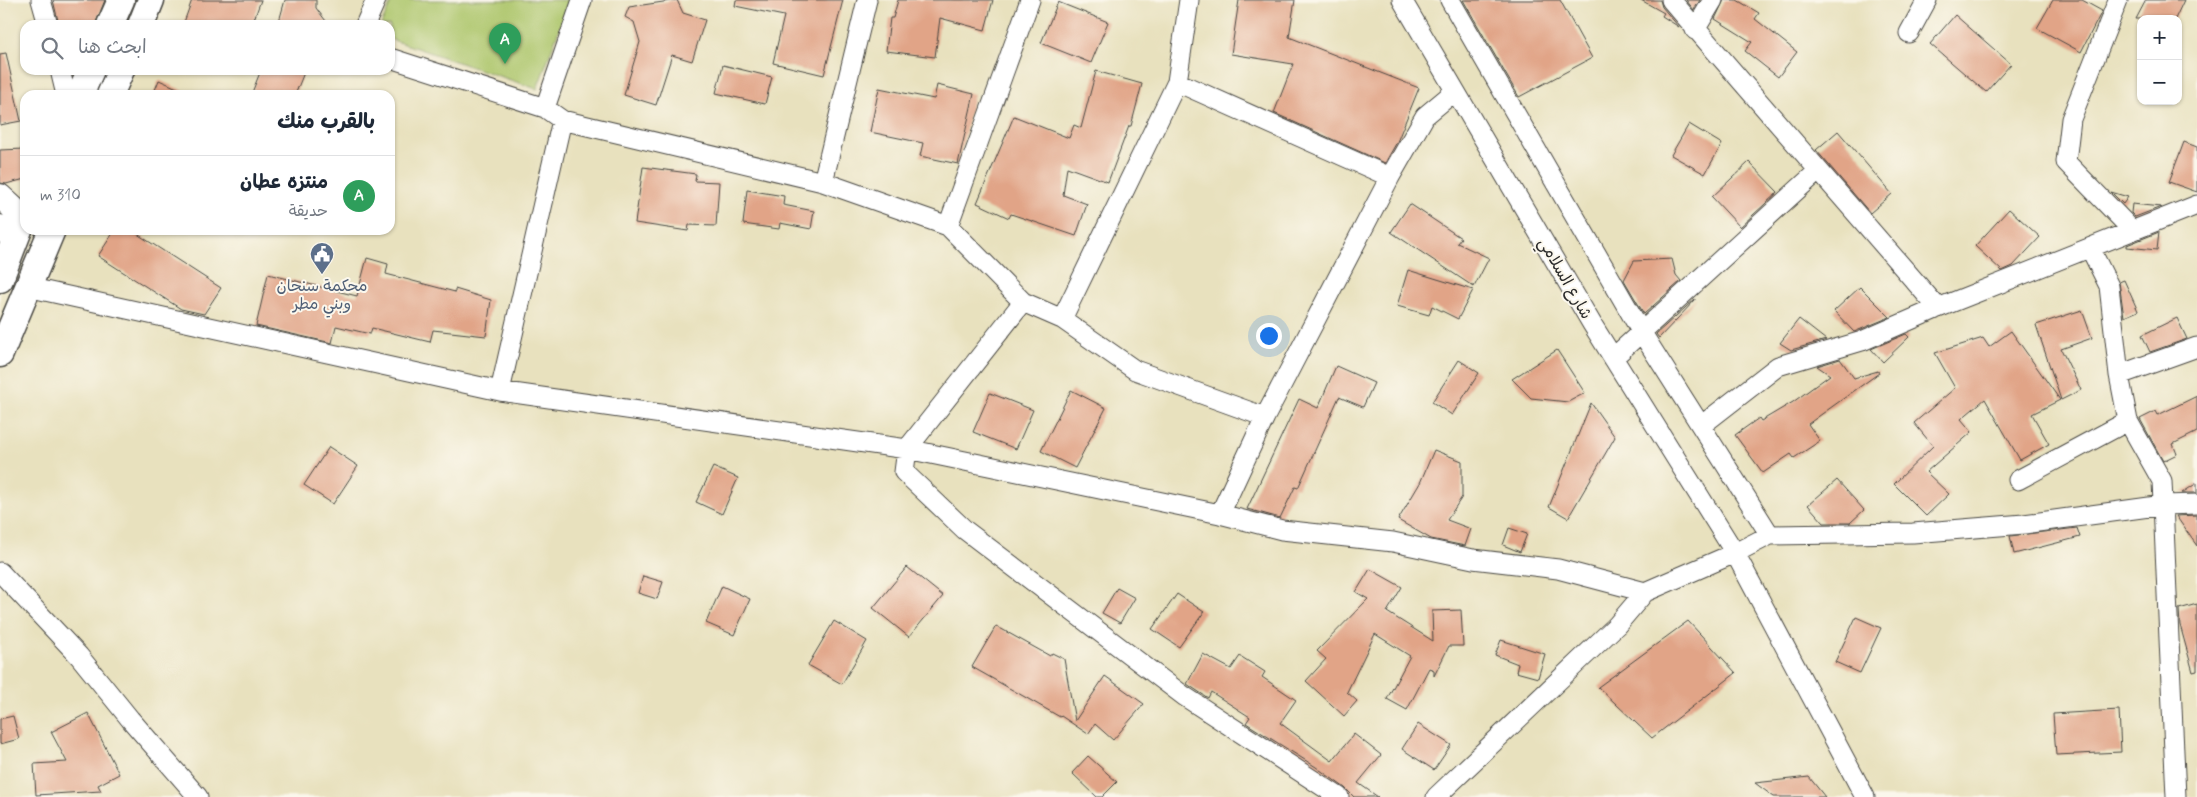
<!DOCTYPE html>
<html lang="ar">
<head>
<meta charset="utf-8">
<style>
  body { margin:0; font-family:Mynerve,"Playpen Sans Arabic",sans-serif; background:#f6f6f7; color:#1f2937; direction:rtl }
  .controls { position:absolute; right:15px; top:15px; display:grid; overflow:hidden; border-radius:10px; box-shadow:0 1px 4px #0004 }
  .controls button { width:45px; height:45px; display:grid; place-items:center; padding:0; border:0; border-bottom:1px solid #e0e1e3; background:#fff; color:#1f2937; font:25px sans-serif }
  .you { position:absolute; left:1268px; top:335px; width:18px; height:18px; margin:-12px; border:4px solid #fff; border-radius:50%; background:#1a73e8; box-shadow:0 0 0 8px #1a73e833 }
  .badge { display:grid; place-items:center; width:32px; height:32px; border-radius:50%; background:#d93025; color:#fff; font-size:16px; font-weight:700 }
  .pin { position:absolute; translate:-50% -41px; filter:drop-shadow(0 1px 2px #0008) }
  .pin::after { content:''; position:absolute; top:26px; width:18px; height:15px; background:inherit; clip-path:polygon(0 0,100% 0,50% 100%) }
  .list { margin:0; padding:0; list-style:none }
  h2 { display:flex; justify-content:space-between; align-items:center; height:65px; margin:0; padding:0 20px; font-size:21px }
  h2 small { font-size:16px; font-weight:400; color:#747a83 }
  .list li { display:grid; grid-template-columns:32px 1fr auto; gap:15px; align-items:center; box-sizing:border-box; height:80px; padding:0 20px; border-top:1px solid #e0e1e3 }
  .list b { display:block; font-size:19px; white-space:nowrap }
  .list p { margin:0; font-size:16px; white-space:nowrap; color:#747a83 }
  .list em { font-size:16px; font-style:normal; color:#747a83 }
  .icon { flex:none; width:28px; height:28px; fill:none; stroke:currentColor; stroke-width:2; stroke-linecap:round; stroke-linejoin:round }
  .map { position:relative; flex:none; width:2197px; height:797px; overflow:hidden; direction:ltr }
  .search { position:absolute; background:#fff; box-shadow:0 1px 4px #0004; left:20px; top:20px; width:375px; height:55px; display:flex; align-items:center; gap:12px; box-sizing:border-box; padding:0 18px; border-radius:15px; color:#747a83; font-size:19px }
  .panel { position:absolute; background:#fff; box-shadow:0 1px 4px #0004; left:20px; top:90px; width:375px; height:145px; border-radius:15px; direction:rtl }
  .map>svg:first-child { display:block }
</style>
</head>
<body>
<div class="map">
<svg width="2197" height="797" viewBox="0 0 2197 797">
  <rect width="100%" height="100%" fill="#fbf7ec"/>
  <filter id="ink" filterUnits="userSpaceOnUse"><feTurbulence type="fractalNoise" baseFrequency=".02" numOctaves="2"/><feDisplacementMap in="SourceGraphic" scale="10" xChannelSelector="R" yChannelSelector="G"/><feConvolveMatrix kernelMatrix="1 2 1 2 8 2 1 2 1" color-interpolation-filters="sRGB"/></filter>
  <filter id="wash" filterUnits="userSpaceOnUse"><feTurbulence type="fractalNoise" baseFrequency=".0096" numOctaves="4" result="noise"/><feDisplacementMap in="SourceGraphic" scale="20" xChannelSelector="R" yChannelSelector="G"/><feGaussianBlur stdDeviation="1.12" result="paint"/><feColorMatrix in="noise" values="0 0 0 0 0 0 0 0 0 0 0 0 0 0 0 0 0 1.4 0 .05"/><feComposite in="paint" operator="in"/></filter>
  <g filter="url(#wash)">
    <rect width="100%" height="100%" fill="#e8e1be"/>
    <path fill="#adc66c" stroke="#6c784c" d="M392,0H570L537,89L390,39V25H381Z"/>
    <g id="blocks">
      <path fill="#e1a487" d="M53,0H105L95,25H59Z
        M192,0H261L252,25H183Z
        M285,0H316V8L329,25H278Z
        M677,0L683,13L705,20L692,61L672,55L656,105L624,95L640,42L634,22L625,17L629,7Z
        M736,0H843L824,75L773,63L784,16L735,6Z
        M898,0H993L985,30L940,18L935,57L886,51L890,18H893Z
        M1239,0H1295L1289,37L1419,88L1397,142L1385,163L1274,113L1293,64L1231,54Z
        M1463,0H1560L1592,58L1519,97Z
        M1641,0H1660L1662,7L1679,27L1662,16L1664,13Z
        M1686,0H1700L1694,10Z
        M1724,0H1737L1759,13L1755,19L1797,52L1778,77L1745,51L1752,42L1715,19Z
        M2053,0H2082L2102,11L2081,52L2037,28Z
        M2146,0H2184L2175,19H2136Z
        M1058,2L1108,22L1091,63L1041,43Z
        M1955,15L2011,64L1986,92L1930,44Z
        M6,53L21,121L0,125V54Z
        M723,65L772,77L765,104L716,93Z
        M261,70H305L295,95H251Z
        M1096,71L1142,84L1131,126H1129L1108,182L1067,167L1063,195L1087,204L1076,236L1011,214L1009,218L977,203L1014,116L1069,138L1074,125L1081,128Z
        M159,80L193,95H153Z
        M937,85L974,94L958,164L920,156L923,143L870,132L879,88L934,99Z
        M1689,124L1722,144L1705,174L1671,155Z
        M1838,131L1892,194L1870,213L1816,150Z
        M2184,142L2197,147V192L2169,182Z
        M25,149V179L6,184L0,183V150Z
        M1749,162L1778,192L1740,227L1712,197Z
        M643,167L696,174L695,181L719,182L716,226L689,225L688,231L635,223Z
        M747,190L784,196L783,205L814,211L811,229L780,223L779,229L743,224Z
        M2111,192L2128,197L2123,204Z
        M1410,204L1461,238L1457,243L1489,258L1474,287L1391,232Z
        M2132,204L2161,207L2135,217L2131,213Z
        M2009,209L2040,237L2013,266L2002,271L1975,246Z
        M115,230H131L221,288L204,314L181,309L98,256Z
        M2159,232L2157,250L2127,247V245Z
        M367,258L388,264L386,274L455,292V289L491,300L486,336L433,330L430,342L372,328L370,334L336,326L332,343L256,326L268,274L357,296Z
        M1672,259L1676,275L1681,281L1644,314L1624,280L1634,261Z
        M1408,270L1473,290L1458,319L1432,306L1429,315L1397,306Z
        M2124,280L2138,311L2124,317L2119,282Z
        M1860,287L1890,317L1854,332L1834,311Z
        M1695,299V300L1659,338L1656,334Z
        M2082,310L2092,338L2061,349L2081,390L2061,400L2036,325Z
        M2177,318L2187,339L2150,352L2142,335Z
        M1799,319L1826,340L1791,350L1780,343Z
        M2011,331L2060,400L2032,414L2049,444L2020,460L1985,399L1961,419L1972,432L1926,472L1949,494L1926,516L1894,484L1933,446L1914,423L1955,388L1935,353L1983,338L1989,347Z
        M1906,334L1909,337L1883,362L1871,349Z
        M1557,350L1585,393L1568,402L1531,398L1512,379Z
        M1840,359L1854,378L1878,371L1879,373L1808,424L1820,441L1794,458L1791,454L1763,473L1735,435L1759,418L1761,421L1793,402L1830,375L1817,366Z
        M1459,360L1479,373L1452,415L1432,402Z
        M1336,366L1374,383L1363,407L1339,397L1298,488L1295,487L1280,518L1247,509L1299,399L1318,408Z
        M1071,390L1106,408L1075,468L1041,451Z
        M990,393L1033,410L1016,449L973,432Z
        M2197,396V432L2173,444L2177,454L2163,461L2140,419L2156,411L2158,415Z
        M1591,403L1615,437L1568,518L1549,507Z
        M329,447L358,466L333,504L304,485Z
        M1434,450L1462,461V497L1447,520L1471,529L1465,546L1431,539L1398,520L1420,483Z
        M713,467L738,478L722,514L696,502Z
        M1837,480L1864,510L1850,523H1824L1808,505Z
        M2197,483V493H2182Z
        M2197,515V546L2176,516Z
        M1509,528L1527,534L1520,552L1503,545Z
        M2077,528L2080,537L2014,554L2010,536Z
        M907,567L943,596L909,637L873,608Z
        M1370,569L1402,587L1387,612L1433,641L1432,611L1461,610L1463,646H1449L1434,676V670L1429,668L1407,710L1387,699L1410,656L1375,634L1347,692L1357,701L1344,716L1306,681L1326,659L1317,651L1368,599L1356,592Z
        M643,576L663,582L657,599L638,593Z
        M722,586L750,599L734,635L706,623Z
        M1117,588L1135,598L1120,623L1102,613Z
        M1177,594L1204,612L1179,647L1152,629Z
        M2197,604V671L2193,672L2180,625L2179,609Z
        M1856,617L1881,628L1860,673L1835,662Z
        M834,621L867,641L842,684L808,665Z
        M1688,621L1736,673L1652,738L1598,687Z
        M996,626L1050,656L1052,653L1064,659L1075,721L1105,676L1144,704L1113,740L1095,724L1088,734L1061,716L1060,717L972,667Z
        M1501,640L1545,654L1538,678L1516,672L1518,664L1495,655Z
        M1203,654L1231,669L1240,656L1265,672L1262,677L1296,700L1280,723L1332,761L1354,734L1381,755L1358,783L1378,797H1354L1345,788L1316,767L1246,723L1250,717L1211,692L1208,698L1187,684Z
        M2119,710L2121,752L2056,755L2053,714Z
        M88,713L119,774L98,785L101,791L36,795L34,764L67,762L51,732Z
        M13,716L19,739L0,744V719Z
        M1418,724L1451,745L1434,770L1402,749Z
        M1088,756L1117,782L1102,797H1097L1072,773Z
        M1809,777L1825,797H1774L1755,783Z"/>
    </g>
  </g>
  <g filter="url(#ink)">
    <use href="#blocks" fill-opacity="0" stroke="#474641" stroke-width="1"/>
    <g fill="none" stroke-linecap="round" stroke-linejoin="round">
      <g stroke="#474641" stroke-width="21">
        <path id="minor" d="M41,0L48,25
          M1402,0L1592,324L1735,553L1865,797
          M1450,0L1642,333L1770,535
          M1671,0L1938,308
          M2118,0L2071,119L2066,162L2132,230
          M365,25L376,0
          M1695,30L1713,0
          M1909,33L1927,0
          M390,58L545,108L562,120L823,182L948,226L1023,302L1062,319L1135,370L1265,417
          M60,70L66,95
          M1177,82L1390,177
          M545,108L582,0
          M823,182L867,0
          M948,226L1030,0
          M2090,248L2109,286L2119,375L2128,421L2162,481L2176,797
          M27,287L500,391L907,449L1220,514L1282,530L1393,542L1473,559L1558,569L1645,592L1735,553L1770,535L1913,533L2024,524L2164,505L2197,504
          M1023,302L907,449L904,472L965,530L1184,696L1339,797
          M1062,319L1177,82L1189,0
          M1613,358L1818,171
          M2119,375L2197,347
          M500,391L562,120
          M1702,425L1778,366L1862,341L1938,308L2197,205
          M2018,480L2128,421
          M1220,514L1265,417L1390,177L1425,116L1455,91
          M0,572L79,656L130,719L198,797
          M1436,797L1617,625L1645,592"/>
      </g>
      <g stroke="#474641" stroke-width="26">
        <path id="tertiary" d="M0,196L23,217
          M0,227L14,239"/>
      </g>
      <g stroke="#474641" stroke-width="29">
        <path id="secondary" d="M110,25L121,0
          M141,25L151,0
          M80,95L91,70
          M110,95L121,70
          M0,279L25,214
          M0,354L52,230"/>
      </g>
      <use href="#minor" stroke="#fff" stroke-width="19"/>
      <use href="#tertiary" stroke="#fff" stroke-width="24"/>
      <use href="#secondary" stroke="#fff" stroke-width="26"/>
    </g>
  </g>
  <defs>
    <g id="civic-pin" transform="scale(1.25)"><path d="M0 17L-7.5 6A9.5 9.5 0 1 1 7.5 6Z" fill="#5c6f8a" stroke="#fbf7ec"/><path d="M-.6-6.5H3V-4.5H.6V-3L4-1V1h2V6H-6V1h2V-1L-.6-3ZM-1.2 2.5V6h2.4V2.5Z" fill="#fff"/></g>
  </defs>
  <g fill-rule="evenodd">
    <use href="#civic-pin" x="322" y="254"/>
  </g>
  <g text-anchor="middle" stroke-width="4" stroke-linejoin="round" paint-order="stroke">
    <g font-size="16" fill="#2b2b2b" stroke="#fbf7ec">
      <text transform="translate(1566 278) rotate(60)" y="6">شارع السلامي</text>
    </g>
    <g font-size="16" fill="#4e5e75" stroke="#fbf7ec">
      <text x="322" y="291">محكمة سنحان<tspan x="322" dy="18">وبني مطر</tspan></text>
    </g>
  </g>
</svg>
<div class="controls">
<button>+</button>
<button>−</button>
</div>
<div class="you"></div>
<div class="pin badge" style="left:505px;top:64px;background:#2e9e5b">A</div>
<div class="search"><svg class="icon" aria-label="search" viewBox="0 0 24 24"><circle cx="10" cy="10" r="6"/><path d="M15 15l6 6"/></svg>ابحث هنا</div>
<section class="panel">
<h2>بالقرب منك<small></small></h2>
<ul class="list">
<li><span class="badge" style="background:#2e9e5b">A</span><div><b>منتزه عطان</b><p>حديقة</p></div><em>310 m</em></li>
</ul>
</section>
</div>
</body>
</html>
